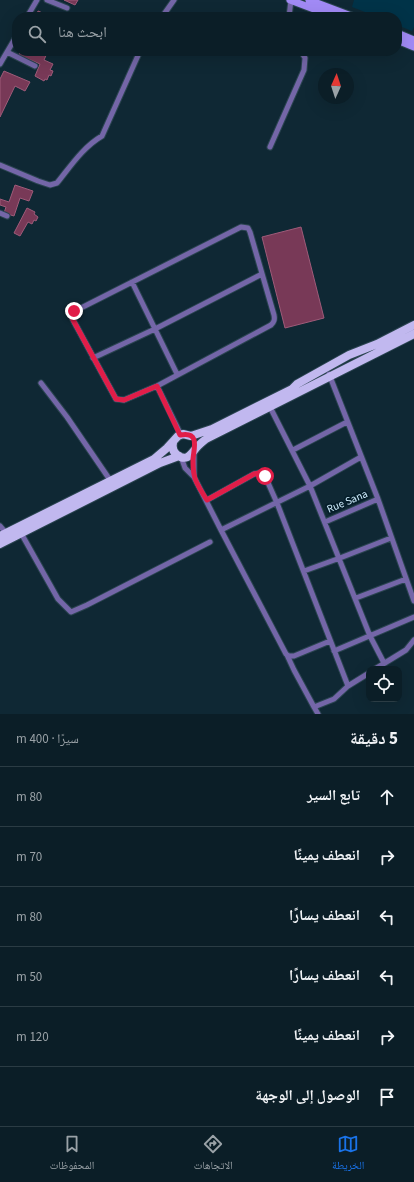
<!DOCTYPE html>
<html lang="ar">
<head>
<meta charset="utf-8">
<style>
  body { margin:0; font-family:"Source Sans 3","Noto Naskh Arabic",sans-serif; background:#192b33; color:#f1f3f6; direction:rtl }
  .controls { position:absolute; right:12px; bottom:12px; display:grid; overflow:hidden; border-radius:8px; box-shadow:0 4px 16px #0002 }
  .controls button { width:36px; height:36px; display:grid; place-items:center; padding:0; border:0; border-bottom:1px solid #2b3c44; background:#0b1e27; color:#f1f3f6; font:20px sans-serif }
  .compass { position:absolute; left:318px; top:68px; width:36px; height:36px; border-radius:50%; background:#0b1e27; box-shadow:0 4px 16px #0002; rotate:3deg }
  .stop { position:absolute; width:12px; height:12px; margin:-9px; border:3px solid #e11d48; border-radius:50%; background:#fff }
  .stop.end { background:#e11d48; border-color:#fff; box-shadow:0 1px 4px #0008 }
  .list { margin:0; padding:0; list-style:none }
  h2 { display:flex; justify-content:space-between; align-items:center; height:52px; margin:0; padding:0 16px; font-size:17px }
  h2 small { font-size:13px; font-weight:400; color:#9aa2a7 }
  .list li { display:grid; grid-template-columns:26px 1fr auto; gap:12px; align-items:center; box-sizing:border-box; height:60px; padding:0 16px; border-top:1px solid #2b3c44 }
  .list b { display:block; font-size:15px; white-space:nowrap }
  .list em { font-size:13px; font-style:normal; color:#9aa2a7 }
  .icon { flex:none; width:22px; height:22px; fill:none; stroke:currentColor; stroke-width:2; stroke-linecap:round; stroke-linejoin:round }
  .map { position:relative; flex:none; width:414px; height:714px; overflow:hidden; direction:ltr }
  .search { position:absolute; background:#0b1e27; box-shadow:0 4px 16px #0002; left:12px; right:12px; top:12px; height:44px; display:flex; align-items:center; gap:10px; box-sizing:border-box; padding:0 14px; border-radius:16px; color:#9aa2a7; font-size:15px }
  .sheet { height:412px; background:#0b1e27 }
  nav { display:flex; justify-content:space-around; align-items:center; box-sizing:border-box; height:56px; border-top:1px solid #2b3c44; background:#0b1e27; font-size:11px; color:#9aa2a7 }
  nav a { display:grid; justify-items:center; gap:2px }
  nav .on { color:#1a73e8 }
  .map>svg:first-child { display:block }
</style>
</head>
<body>
<div class="map">
<svg width="414" height="714" viewBox="0 0 414 714">
  <rect width="100%" height="100%" fill="#0f2834"/>
  <path fill="#003348" d="M354,0H414V27L412,31L397,25V17H378L352,7Z"/>
  <path fill="#783957" stroke="#9e5b79" d="M64,0H78L75,5Z
    M38,11L52,17H36Z
    M20,51H48L44,60L53,64L50,70L53,71L51,76L49,75L47,80L45,79L44,81L35,76L40,64L19,55Z
    M4,71L30,82L25,91L15,86L0,117V79Z
    M15,185L33,191L29,201L20,198L14,216L4,213L6,207L0,205V199L9,202Z
    M27,208L35,212L34,214L38,217L36,221L34,220L32,224L28,222L20,236L14,233Z
    M301,227L324,318L285,328L262,237Z"/>
  <g fill="none" stroke-linecap="round" stroke-linejoin="round">
    <g stroke="#2a4450" stroke-width="7">
      <path id="street" d="M47,0L67,8
        M27,17L37,0
        M162,17L174,0
        M289,17L291,0
        M7,52L35,66
        M0,64L17,35
        M270,147L304,70L305,58L301,51
        M0,165L38,181L50,185L57,183C70,167 83,147 102,136L140,51
        M0,213L7,216
        M241,227L248,228L250,232L274,315C275,320 274,322 271,325L157,386L124,400L116,399L72,318L73,312Z
        M132,282L177,374
        M93,358L155,329L262,274
        M329,374L378,499L414,601
        M41,383L67,417L110,480
        M157,386L181,435
        M270,407L310,486L370,636L384,663
        M293,450L347,422
        M194,452V477L221,530L286,654L289,656H294L330,641
        M181,457L185,468L194,477
        M207,500L254,474L259,473L265,476L277,503L348,686
        M325,522L378,499
        M0,526L6,533
        M221,530L310,486L361,457
        M21,533L58,599L71,612L87,605L210,542
        M304,571L340,558L391,538
        M356,598L406,579
        M334,651L414,617
        M287,655L294,670L314,707L334,699L348,686L369,673
        M375,669L406,650L414,640
        M314,707L318,714"/>
    </g>
    <g stroke="#2a4450" stroke-width="9">
      <path id="secondary" d="M290,0L335,17
        M309,0L354,17
        M397,33L414,40
        M397,40L414,47"/>
    </g>
    <g stroke="#2a4450" stroke-width="10">
      <path id="primary" d="M173,443C172,448 173,452 177,455C188,463 192,452 198,446C201,443 204,440 208,438L414,334
        M0,536L154,459L167,448L178,436L183,434L191,436L212,429L292,389L297,384L349,355L377,344L414,325
        M0,544L160,463L179,456"/>
    </g>
    <use href="#street" stroke="#7466a8" stroke-width="5"/>
    <use href="#secondary" stroke="#a18af5" stroke-width="7"/>
    <use href="#primary" stroke="#c1b8ef" stroke-width="8"/>
  </g>
  <g fill="none" stroke-linecap="round" stroke-linejoin="round">
    <path stroke="#e11d48" stroke-width="5" d="M74,311L72,318L116,399L124,400L157,386L180,435C200,431 194,448 193,459C193,464 193,469 194,474C195,483 202,492 207,500L254,474L259,473L265,476"/>
  </g>
  <g text-anchor="middle" stroke-width="3.5" stroke-linejoin="round" paint-order="stroke">
    <g font-size="11" fill="#cfedfd" stroke="#051e2a">
      <text transform="translate(347 501) rotate(-23)" y="4">Rue Sana</text>
    </g>
  </g>
</svg>
<div class="controls">
<button><svg class="icon" aria-label="locate" viewBox="0 0 24 24"><circle cx="12" cy="12" r="6"/><path d="M12 2v4M12 18v4M2 12h4M18 12h4"/></svg></button>
</div>
<svg class="compass" viewBox="-18 -18 36 36"><path d="M0-13l5 13h-10z" fill="#e53935"/><path d="M0 13l5-13h-10z" fill="#9aa2a7"/></svg>
<div class="stop" style="left:265px;top:476px"></div>
<div class="stop end" style="left:74px;top:311px"></div>
<div class="search"><svg class="icon" aria-label="search" viewBox="0 0 24 24"><circle cx="10" cy="10" r="6"/><path d="M15 15l6 6"/></svg>ابحث هنا</div>
</div>
<section class="sheet">
<h2>5 دقيقة<small>سيرًا · 400 m</small></h2>
<ul class="list">
<li><svg class="icon" aria-label="ahead" viewBox="0 0 24 24"><path d="M12 20V5M6 11l6-6 6 6"/></svg><div><b>تابع السير</b></div><em>80 m</em></li>
<li><svg class="icon" aria-label="right" viewBox="0 0 24 24"><path d="M7 20v-9h11M14 6l5 5-5 5"/></svg><div><b>انعطف يمينًا</b></div><em>70 m</em></li>
<li><svg class="icon" aria-label="left" viewBox="0 0 24 24"><path d="M17 20v-9H6M10 6l-5 5 5 5"/></svg><div><b>انعطف يسارًا</b></div><em>80 m</em></li>
<li><svg class="icon" aria-label="left" viewBox="0 0 24 24"><path d="M17 20v-9H6M10 6l-5 5 5 5"/></svg><div><b>انعطف يسارًا</b></div><em>50 m</em></li>
<li><svg class="icon" aria-label="right" viewBox="0 0 24 24"><path d="M7 20v-9h11M14 6l5 5-5 5"/></svg><div><b>انعطف يمينًا</b></div><em>120 m</em></li>
<li><svg class="icon" aria-label="arrive" viewBox="0 0 24 24"><path d="M6 21V4h12l-3 4 3 4H6"/></svg><div><b>الوصول إلى الوجهة</b></div></li>
</ul>
</section>
<nav>
<a class="on"><svg class="icon" aria-label="map" viewBox="0 0 24 24"><path d="M3 6l6-2 6 2 6-2v14l-6 2-6-2-6 2zM9 4v14M15 6v14"/></svg>الخريطة</a>
<a><svg class="icon" aria-label="directions" viewBox="0 0 24 24"><path d="M12 3l9 9-9 9-9-9zM9 14v-3h6M13 9l2 2-2 2"/></svg>الاتجاهات</a>
<a><svg class="icon" aria-label="saved" viewBox="0 0 24 24"><path d="M7 4h10v16l-5-4-5 4z"/></svg>المحفوظات</a>
</nav>
</body>
</html>
